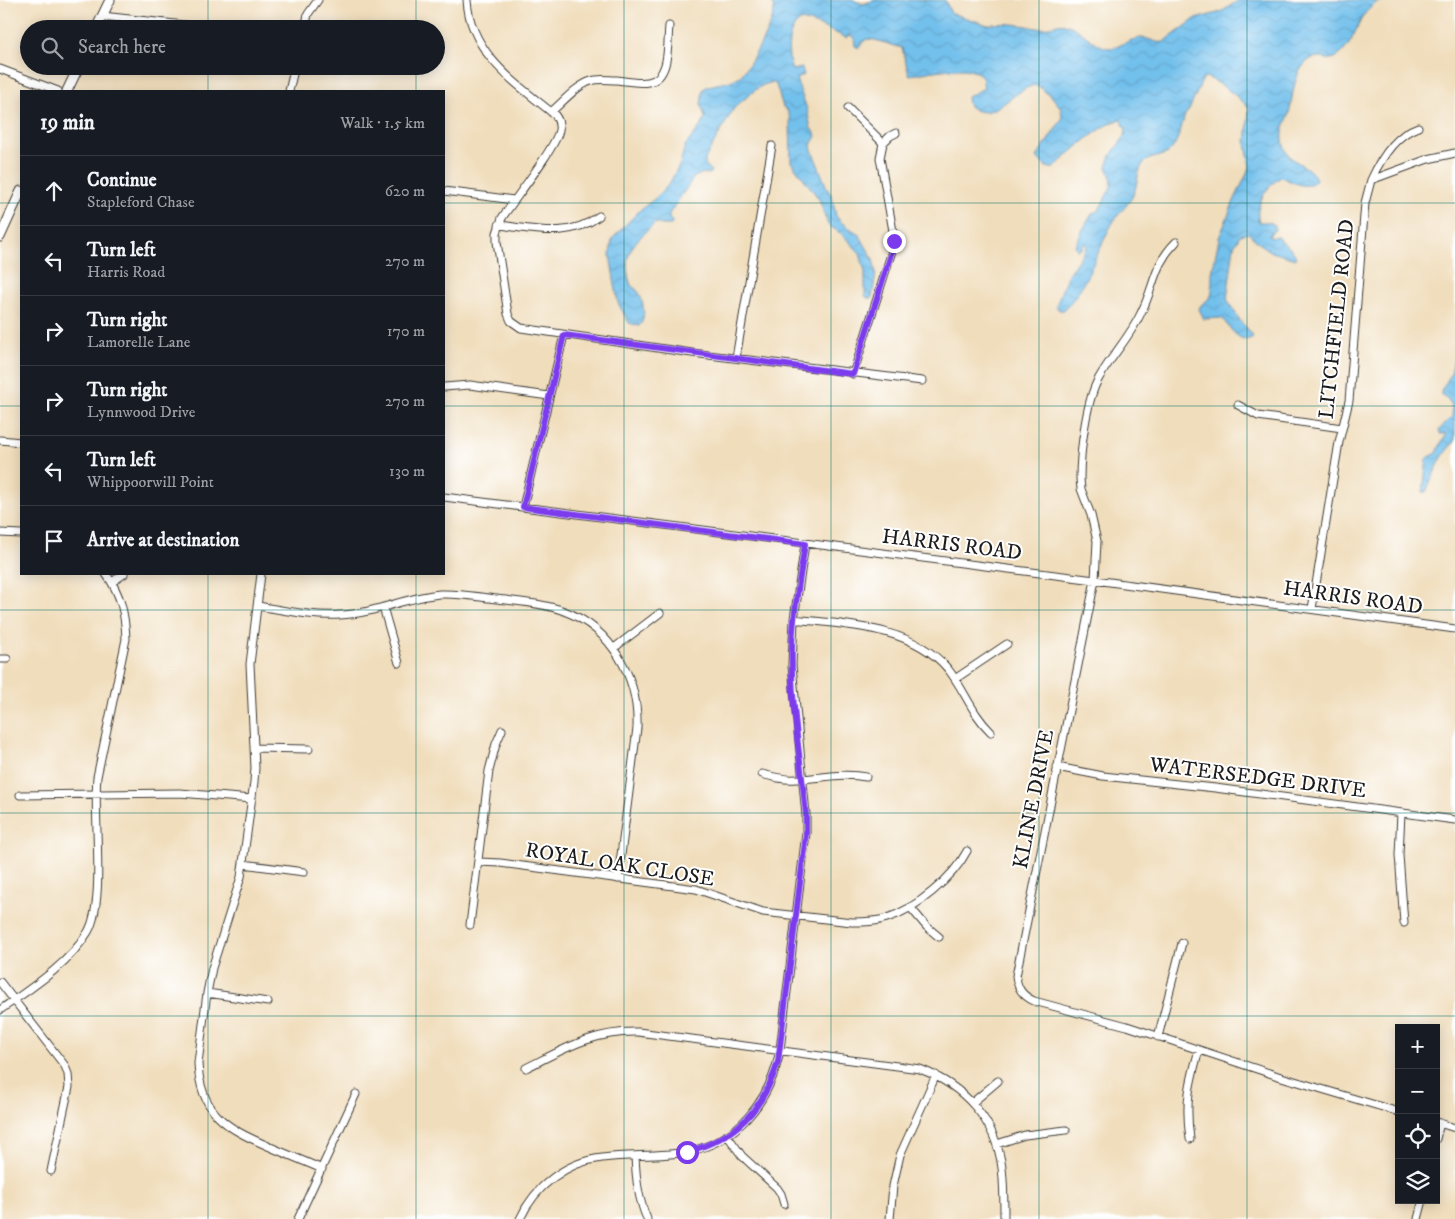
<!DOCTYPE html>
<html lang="en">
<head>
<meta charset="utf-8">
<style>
  body { margin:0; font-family:"IM FELL DW Pica",serif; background:#242831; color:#f1f3f6 }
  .controls { position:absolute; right:15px; bottom:15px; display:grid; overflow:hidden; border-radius:0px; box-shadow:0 2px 12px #0003 }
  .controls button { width:45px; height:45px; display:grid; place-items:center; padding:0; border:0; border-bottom:1px solid #363941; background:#171b24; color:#f1f3f6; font:25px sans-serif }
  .stop { position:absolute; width:15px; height:15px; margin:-11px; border:4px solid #7c3aed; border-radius:50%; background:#fff }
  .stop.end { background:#7c3aed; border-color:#fff; box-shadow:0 1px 5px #0008 }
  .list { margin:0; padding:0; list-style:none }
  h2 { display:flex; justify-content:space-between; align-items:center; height:65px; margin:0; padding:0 20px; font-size:21px }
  h2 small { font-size:16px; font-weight:400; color:#9ea1a6 }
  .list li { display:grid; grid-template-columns:32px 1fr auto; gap:15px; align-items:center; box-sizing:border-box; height:70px; padding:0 20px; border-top:1px solid #363941 }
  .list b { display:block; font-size:19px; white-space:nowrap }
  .list p { margin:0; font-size:16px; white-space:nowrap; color:#9ea1a6 }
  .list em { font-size:16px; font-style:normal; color:#9ea1a6 }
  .icon { flex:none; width:28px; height:28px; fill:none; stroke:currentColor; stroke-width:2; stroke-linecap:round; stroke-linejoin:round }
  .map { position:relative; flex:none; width:1455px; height:1219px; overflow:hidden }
  .search { position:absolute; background:#171b24; box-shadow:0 2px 12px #0003; left:20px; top:20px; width:425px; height:55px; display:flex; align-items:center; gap:12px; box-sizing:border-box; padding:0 18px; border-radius:28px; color:#9ea1a6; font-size:19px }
  .panel { position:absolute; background:#171b24; box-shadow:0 2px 12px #0003; left:20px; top:90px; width:425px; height:485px; border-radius:0px }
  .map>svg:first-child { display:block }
</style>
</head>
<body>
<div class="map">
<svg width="1455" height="1219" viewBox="0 0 1455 1219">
  <defs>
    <pattern id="water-waves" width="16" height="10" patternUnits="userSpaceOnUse" patternTransform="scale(1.25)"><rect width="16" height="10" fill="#72c0ec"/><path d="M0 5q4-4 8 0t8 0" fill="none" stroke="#62a4ca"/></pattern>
  </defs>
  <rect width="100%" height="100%" fill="#fff"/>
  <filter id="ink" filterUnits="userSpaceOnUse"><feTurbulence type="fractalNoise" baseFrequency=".02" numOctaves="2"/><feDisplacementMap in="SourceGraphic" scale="10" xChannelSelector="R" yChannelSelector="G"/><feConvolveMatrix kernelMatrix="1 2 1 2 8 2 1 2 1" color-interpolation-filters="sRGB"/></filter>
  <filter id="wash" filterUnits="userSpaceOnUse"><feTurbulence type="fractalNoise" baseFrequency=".0096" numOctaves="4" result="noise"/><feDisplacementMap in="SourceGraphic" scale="20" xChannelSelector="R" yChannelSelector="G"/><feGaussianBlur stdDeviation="1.12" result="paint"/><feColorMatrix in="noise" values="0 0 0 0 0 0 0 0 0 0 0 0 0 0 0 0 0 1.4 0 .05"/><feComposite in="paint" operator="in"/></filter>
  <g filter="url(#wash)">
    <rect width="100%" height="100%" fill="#f0ddbb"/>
    <path fill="url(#water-waves)" stroke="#476e84" d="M771,0H853L863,4L875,0H945L951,13L988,25C1000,22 1015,24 1027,26C1032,27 1038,29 1042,28C1050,28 1057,22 1065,24C1082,29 1091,45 1109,48C1116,49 1131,38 1142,38C1150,38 1156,44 1164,42L1195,19L1221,12L1239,0H1386C1362,3 1359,30 1347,47C1329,71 1321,50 1308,61C1293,73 1293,97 1289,114C1287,120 1284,126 1283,132C1282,139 1284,149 1288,154C1293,163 1311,166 1316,179C1307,192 1293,182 1281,177L1278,179C1265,189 1254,206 1259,222H1269L1275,225V230L1269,235L1271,238L1276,236C1282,242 1295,250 1296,258L1295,259L1272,252L1260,244L1248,233L1240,235L1234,246L1227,299L1241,322L1247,328L1253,337C1241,346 1229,327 1222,318L1204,319L1199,309L1201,305L1210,298L1212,293V273L1219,238L1234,201L1250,167L1246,144L1249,108C1241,99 1215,78 1204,77C1199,86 1190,111 1185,115C1181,127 1178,145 1168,153C1161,157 1152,157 1146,161C1137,168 1138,183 1134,193C1130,204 1118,213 1112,224C1096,253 1088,285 1064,310H1059L1056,306L1067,276L1087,247L1085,243L1082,248L1077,250L1075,246L1083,229L1092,214L1099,210L1111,187L1112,180L1107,167L1111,155L1125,136L1126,130L1121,120C1107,120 1065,156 1054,168C1045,169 1042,163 1037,157L1062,119L1061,108L1053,98L1037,85C1014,86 992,128 968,105L967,97L984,88L982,76C967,62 928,73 909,75L902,48L875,40L866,39L859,48L855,46L854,38L849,34L847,38L818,25L802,20C785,29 787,55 792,70L802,68L804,75L796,79L807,109L811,129L814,131L816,136L811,145L812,150L827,188L832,196L836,216L842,223L859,234L873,259L876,273L872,298H867L865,296V272L860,253L842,234L828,225L819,199L791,162L790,118L787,110L783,107L776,85L773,82L763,85L755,90L734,108L705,159V164L711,171L709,174L703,173L694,177L669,214V218L673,223L671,225H662L655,223C646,233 632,241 628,258C626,264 628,279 631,285C633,288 637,289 639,293C643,301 647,319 639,326L629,323L618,303L610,255L612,239L640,210L657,197L669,184L680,164L685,146L703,123L705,117L701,104L703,89C713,82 728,85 740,76C748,70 774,22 774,11C774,7 772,4 771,0Z
      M1455,354V442C1443,450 1432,478 1426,492H1423L1427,458L1437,453L1441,443L1447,434H1440L1439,430L1452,416C1453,406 1451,400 1442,395L1441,391L1451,374Z"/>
  </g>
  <g filter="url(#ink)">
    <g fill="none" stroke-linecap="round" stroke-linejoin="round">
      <g stroke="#3c3934" stroke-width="9">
        <path id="minor" d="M467,0C470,54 517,84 555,115C558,119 560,124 559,130C557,146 513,201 502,218L497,233V242L508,314L511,321L521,328L692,353L922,381
          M102,16L221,29
          M305,29L308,14L318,0
          M0,69L58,91
          M289,91L295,66
          M848,108L883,143
          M551,112C563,102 576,86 591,81C599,78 608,80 617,80C627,81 638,84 648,82C671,79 667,43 669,26
          M1371,180C1381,158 1395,135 1418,127
          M444,191L514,200
          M499,225C534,229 569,239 599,216
          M1176,242C1153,265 1155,286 1141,313C1130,337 1112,355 1099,378C1086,400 1080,453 1080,479L1081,489L1091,515L1097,541L1095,580L1016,976C1017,989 1023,996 1034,1001L1127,1026L1278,1076L1399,1112
          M736,358L772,146
          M853,374L892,251L893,231L880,158L883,143L890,136L896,133
          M444,387L470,385L549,396
          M1238,405L1258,416L1342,428
          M0,440L21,442
          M444,497L1095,580L1455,629
          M523,507L564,335
          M0,533L21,534
          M261,574L250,664L255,768L254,782L241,877L212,968L207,993L198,1063C200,1113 226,1128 268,1146C286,1154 304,1161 322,1169
          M112,582L124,574
          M257,606C284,610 313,617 340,615C374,614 406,597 440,594C459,593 478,597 497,599C519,602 543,603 564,611C612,629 639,678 637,728L618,879
          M383,607L399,663
          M1312,609L1339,442L1349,401L1365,203L1371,180L1428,159L1455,153
          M794,619C846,625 912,626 948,669C964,689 972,714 991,732
          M614,648L660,613
          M0,659H7
          M955,679L1007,644
          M254,748L309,749
          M1057,767L1103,776L1215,788L1455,820
          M762,774C773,777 784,780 796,779C821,779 840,772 866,777
          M20,795L180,793L252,799
          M1401,813L1399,855L1404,923
          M478,862L500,863L696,889L763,912L852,922C864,922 876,922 887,918C916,909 953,878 967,851
          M243,864L304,872
          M910,907L926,926L939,937
          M470,925L489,771L496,744L502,730
          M0,982L65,1066L68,1074L69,1087L51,1171
          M207,993L268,1002
          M0,1010C31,988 68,965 88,932C106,901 93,816 97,777L126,639C125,614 121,594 106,574
          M1158,1037L1182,943
          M526,1068C564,1049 593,1031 638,1032L920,1069C964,1086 996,1120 1002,1168C1004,1185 1004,1202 1004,1219
          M972,1103L998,1081
          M1436,1122L1455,1128
          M727,1135L742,1156L777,1188L781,1194L784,1204
          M1190,1139C1185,1103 1189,1085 1199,1050
          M1436,1139L1440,1123
          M997,1144L1025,1135L1066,1130
          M635,1156C636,1178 638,1198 647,1219
          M298,1219L356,1094
          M520,1219C535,1186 566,1162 602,1158C629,1154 658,1157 686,1152C737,1143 771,1100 780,1050L806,833V815L792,665L794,619L805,544
          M890,1219L893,1186L900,1155L936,1075
          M1418,1219L1423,1200"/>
      </g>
      <g stroke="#3c3934" stroke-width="11">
        <path id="tertiary" d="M96,29L110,0
          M67,91L79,66
          M0,237L21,191"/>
      </g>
      <use href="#minor" stroke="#fff" stroke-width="7"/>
      <use href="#tertiary" stroke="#fff" stroke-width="9"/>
    </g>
  </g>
  <g fill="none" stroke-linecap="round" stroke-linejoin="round" filter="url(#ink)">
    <path stroke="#7c3aed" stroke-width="6" d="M687,1152C736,1138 763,1110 778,1062L806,834V815C801,760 790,703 792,647C793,612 800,578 805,544L523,507L564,335L853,374L892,251L894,241"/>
  </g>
  <path fill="none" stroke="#0f766e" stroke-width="1" stroke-opacity="0.55" d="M208,0V29M416,0V29M624,0V1219M831,0V1219M1039,0V1219M1247,0V1219M208,66V91M416,66V91M0,203H21M444,203H1455M0,406H21M444,406H1455M208,574V1219M416,574V1219M0,610H1455M0,813H1455M0,1016H1455"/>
  <g text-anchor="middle" stroke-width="4" stroke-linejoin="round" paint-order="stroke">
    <g font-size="21" fill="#1c1c1c" stroke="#fff">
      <text transform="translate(1336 319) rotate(-84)" y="7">LITCHFIELD ROAD</text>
      <text transform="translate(952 544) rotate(7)" y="7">HARRIS ROAD</text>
      <text transform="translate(1353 597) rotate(8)" y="7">HARRIS ROAD</text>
      <text transform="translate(1258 777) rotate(7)" y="7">WATERSEDGE DRIVE</text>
      <text transform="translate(1033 799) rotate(-79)" y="7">KLINE DRIVE</text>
      <text transform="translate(620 864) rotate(9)" y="7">ROYAL OAK CLOSE</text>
    </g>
  </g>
</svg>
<div class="controls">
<button>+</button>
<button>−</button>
<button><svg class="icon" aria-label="locate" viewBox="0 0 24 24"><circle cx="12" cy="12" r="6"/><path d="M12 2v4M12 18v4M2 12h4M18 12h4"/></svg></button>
<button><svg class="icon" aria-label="layers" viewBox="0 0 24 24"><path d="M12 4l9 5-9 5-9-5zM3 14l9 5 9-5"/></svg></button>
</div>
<div class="stop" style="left:687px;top:1152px"></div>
<div class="stop end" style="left:894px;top:241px"></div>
<div class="search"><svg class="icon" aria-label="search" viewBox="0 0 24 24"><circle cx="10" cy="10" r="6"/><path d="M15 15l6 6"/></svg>Search here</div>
<section class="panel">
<h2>19 min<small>Walk · 1.5 km</small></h2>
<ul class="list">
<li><svg class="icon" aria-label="ahead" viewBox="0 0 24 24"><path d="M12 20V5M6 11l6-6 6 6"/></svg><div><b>Continue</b><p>Stapleford Chase</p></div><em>620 m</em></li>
<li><svg class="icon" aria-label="left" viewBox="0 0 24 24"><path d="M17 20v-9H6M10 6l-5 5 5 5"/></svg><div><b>Turn left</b><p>Harris Road</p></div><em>270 m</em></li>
<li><svg class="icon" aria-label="right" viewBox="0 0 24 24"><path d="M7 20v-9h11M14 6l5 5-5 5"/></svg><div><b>Turn right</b><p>Lamorelle Lane</p></div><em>170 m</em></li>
<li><svg class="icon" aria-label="right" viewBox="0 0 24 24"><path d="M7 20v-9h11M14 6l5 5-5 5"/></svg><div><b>Turn right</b><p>Lynnwood Drive</p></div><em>270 m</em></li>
<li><svg class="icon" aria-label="left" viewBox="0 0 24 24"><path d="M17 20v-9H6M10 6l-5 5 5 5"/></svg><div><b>Turn left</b><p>Whippoorwill Point</p></div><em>130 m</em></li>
<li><svg class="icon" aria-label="arrive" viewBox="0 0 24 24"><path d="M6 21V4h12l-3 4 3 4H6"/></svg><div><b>Arrive at destination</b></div></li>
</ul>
</section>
</div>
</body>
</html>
